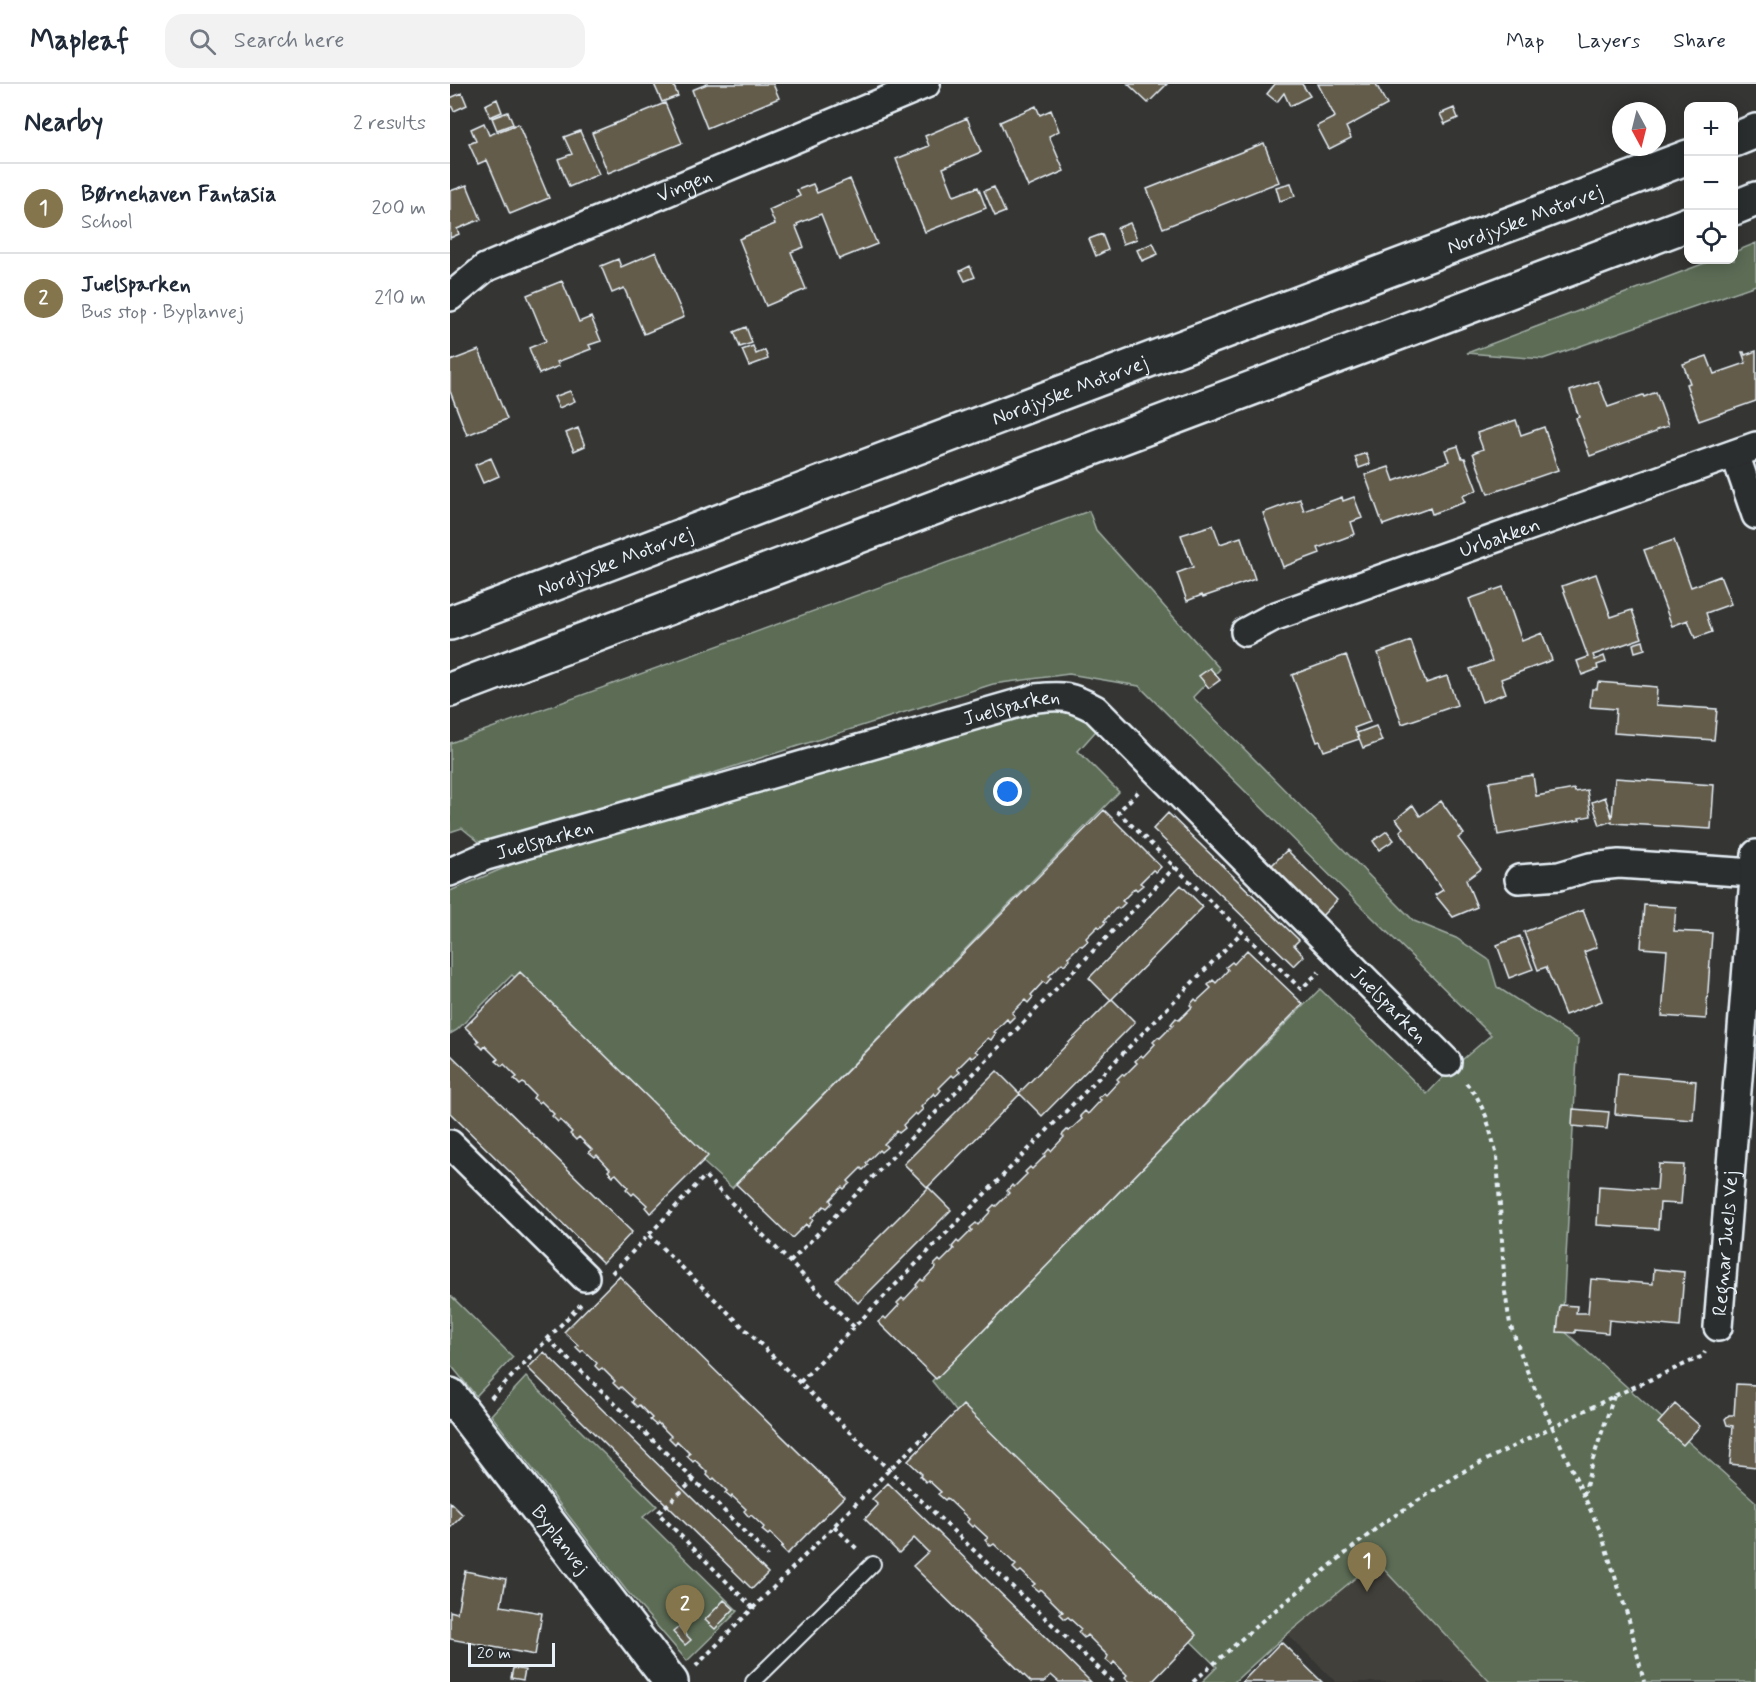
<!DOCTYPE html>
<html lang="en">
<head>
<meta charset="utf-8">
<style>
  body { margin:0; font-family:Mynerve,sans-serif; background:#f2f2f3; color:#1f2937 }
  .controls { position:absolute; right:18px; top:18px; display:grid; overflow:hidden; border-radius:12px; box-shadow:0 3px 15px #0003 }
  .controls button { width:54px; height:54px; display:grid; place-items:center; padding:0; border:0; border-bottom:2px solid #e0e1e3; background:#fff; color:#1f2937; font:30px sans-serif }
  .compass { position:absolute; left:1162px; top:18px; width:54px; height:54px; border-radius:50%; background:#fff; box-shadow:0 3px 15px #0003; rotate:173deg }
  .scale { position:absolute; left:18px; bottom:15px; width:87px; box-sizing:border-box; padding-left:6px; border:3px solid #e8f1f8; border-top:0; font-size:16px; line-height:21px; white-space:nowrap; color:#e8f1f8; -webkit-text-stroke:4px #2a2d2e; paint-order:stroke }
  .you { position:absolute; left:558px; top:708px; width:21px; height:21px; margin:-15px; border:4px solid #fff; border-radius:50%; background:#1a73e8; box-shadow:0 0 0 9px #1a73e833 }
  .badge { display:grid; place-items:center; width:39px; height:39px; border-radius:50%; background:#84754c; color:#fff; font-size:20px; font-weight:700 }
  .pin { position:absolute; translate:-50% -50px; filter:drop-shadow(0 2px 3px #0008) }
  .pin::after { content:''; position:absolute; top:32px; width:21px; height:18px; background:inherit; clip-path:polygon(0 0,100% 0,50% 100%) }
  .list { margin:0; padding:0; list-style:none }
  h2 { display:flex; justify-content:space-between; align-items:center; height:78px; margin:0; padding:0 24px; font-size:26px }
  h2 small { font-size:20px; font-weight:400; color:#747a83 }
  .list li { display:grid; grid-template-columns:39px 1fr auto; gap:18px; align-items:center; box-sizing:border-box; height:90px; padding:0 24px; border-top:2px solid #e0e1e3 }
  .list b { display:block; font-size:22px; white-space:nowrap }
  .list p { margin:0; font-size:20px; white-space:nowrap; color:#747a83 }
  .list em { font-size:20px; font-style:normal; color:#747a83 }
  .icon { flex:none; width:33px; height:33px; fill:none; stroke:currentColor; stroke-width:2; stroke-linecap:round; stroke-linejoin:round }
  .map { position:relative; flex:none; width:1306px; height:1598px; overflow:hidden }
  header { display:flex; align-items:center; gap:36px; box-sizing:border-box; height:84px; padding:0 30px; background:#fff; border-bottom:2px solid #e0e1e3 }
  header strong { font-size:28px }
  nav { display:flex; gap:33px; margin-inline-start:auto; font-size:21px }
  .search { width:420px; height:54px; background:#f2f2f3; display:flex; align-items:center; gap:15px; box-sizing:border-box; padding:0 21px; border-radius:18px; color:#747a83; font-size:22px }
  main { display:flex }
  aside { flex:1; background:#fff }
  .map>svg:first-child { display:block }
</style>
</head>
<body>
<header>
<strong>Mapleaf</strong>
<div class="search"><svg class="icon" aria-label="search" viewBox="0 0 24 24"><circle cx="10" cy="10" r="6"/><path d="M15 15l6 6"/></svg>Search here</div>
<nav><a>Map</a><a>Layers</a><a>Share</a></nav>
</header>
<main>
<aside>
<h2>Nearby<small>2 results</small></h2>
<ul class="list">
<li><span class="badge">1</span><div><b>Børnehaven Fantasia</b><p>School</p></div><em>200 m</em></li>
<li><span class="badge">2</span><div><b>Juelsparken</b><p>Bus stop · Byplanvej</p></div><em>210 m</em></li>
</ul>
</aside>
<div class="map">
<svg width="1306" height="1598" viewBox="0 0 1306 1598">
  <rect width="100%" height="100%" fill="#353634"/>
  <filter id="ink" filterUnits="userSpaceOnUse"><feTurbulence type="fractalNoise" baseFrequency=".0167" numOctaves="2"/><feDisplacementMap in="SourceGraphic" scale="12" xChannelSelector="R" yChannelSelector="G"/><feConvolveMatrix kernelMatrix="1 2 1 2 8 2 1 2 1" color-interpolation-filters="sRGB"/></filter>
  <g filter="url(#ink)">
    <path fill="#43413b" d="M923,1474L1051,1598H886L830,1543Z"/>
    <path fill="#5c6c54" stroke="#a2aea6" stroke-width="1.5" d="M1306,159V201L1093,275L1017,269L1263,176H1284V168Z
      M639,427L646,446L770,585L743,613L964,837L1006,854L1039,876L1047,903L1128,955L1112,1245L1306,1418V1598H1040L926,1477L830,1556L784,1598H752L767,1583L509,1331L482,1297L870,905L977,1010L998,988L1041,951L689,602L619,590L543,600L34,762L12,744L0,748V659Z
      M602,619L653,639L628,667L669,708L282,1104L252,1077L62,891L7,946L0,950V807L96,766Z
      M0,1211L63,1273L26,1312L0,1280Z
      M76,1293L207,1422L193,1433L288,1527L237,1577L176,1506L41,1331Z"/>
    <path fill="#635b4b" stroke="#e8f1f8" stroke-width="1.5" d="M204,0H223L228,12L212,18Z
      M257,0H323L329,14L257,44L242,6Z
      M678,0H717L698,19Z
      M825,0H852L860,12L840,22L834,9L827,18L817,10Z
      M868,0H926L937,21L896,43L901,54L879,65L867,42L885,33Z
      M12,9L17,21L4,27L0,19V14Z
      M47,15L52,28L40,33L35,21Z
      M215,19L232,59L158,89L142,49Z
      M586,22L590,31L601,26L609,47L599,52L614,87L578,103L550,38Z
      M1004,24L1008,34L995,40L990,30Z
      M58,28L63,40L47,46L42,34Z
      M517,34L531,68L493,84L504,112L528,103L536,124L475,148L446,75L479,62L475,52Z
      M34,39L39,51L68,40L99,114L60,130L37,76L28,80L19,60L26,57L21,45Z
      M130,47L149,90L119,103L108,75L122,70L114,53Z
      M814,59L829,98L713,144L697,105Z
      M400,95L427,160L389,175L371,130L347,140L348,142L346,143L354,163L341,168L356,205L316,222L289,155L325,140L319,126L350,112L347,106L363,100L367,109Z
      M841,99L845,112L830,117L826,103Z
      M17,101L31,135L7,145L9,150L0,154V107Z
      M544,103L555,128L545,132L534,107Z
      M680,139L687,155L673,160L667,144Z
      M652,150L658,166L646,172L639,155Z
      M703,159L708,170L692,177L687,166Z
      M206,168L234,233L194,250L174,204L162,209L151,182L168,175L171,183Z
      M520,182L525,193L515,197L510,187Z
      M112,197L129,238L141,233L151,257L139,261L141,265L107,278L109,282L89,290L79,264L96,257L77,211Z
      M296,243L302,259L290,263L284,248Z
      M303,262L306,270L315,266L318,275L299,282L292,266Z
      M29,266L57,335L17,351L0,307V277Z
      M1306,267V317L1249,337L1236,300L1240,299L1233,280L1257,272L1264,290L1296,279L1292,268H1294L1295,271Z
      M1148,297L1158,323L1193,311L1194,313L1206,308L1218,342L1206,346V348L1140,372L1126,334L1129,333L1120,307Z
      M120,307L125,317L109,324L104,313Z
      M1066,336L1071,351L1094,343L1108,386L1038,410L1023,369L1033,365L1027,349Z
      M128,344L135,362L124,367L116,349Z
      M1008,362L1012,374H1015L1027,406L1012,412L1015,418L982,430L980,424L933,441L915,391L939,383L944,397L999,377L995,366Z
      M916,369L920,380L909,384L905,373Z
      M41,374L49,392L33,399L25,381Z
      M892,413L893,417L904,413L912,434L901,438L905,450L868,464L870,469L833,483L813,429L850,415L854,427Z
      M763,441L770,460L791,453L805,495L753,513L752,511L737,517L727,489L743,483L731,451Z
      M1224,456L1241,503L1270,492L1281,520L1256,529L1262,548L1245,554L1238,536L1222,542L1194,466Z
      M1146,490L1161,533L1182,526L1192,554L1143,571L1145,576L1154,572L1156,578L1147,581L1148,585L1132,591L1127,577L1138,573L1112,502Z
      M1053,503L1072,557L1092,549L1102,576L1051,595L1056,609L1032,618L1020,585L1042,577L1019,515Z
      M961,557L976,599L997,592L1007,621L952,640L928,569Z
      M1193,557L1195,565L1185,568L1183,560Z
      M896,571L920,638L904,644L909,655L874,667L870,657L867,658L842,591Z
      M760,584L770,596L759,604L749,592Z
      M1148,598L1207,603L1206,621L1267,625L1264,656L1164,649L1166,625L1140,623L1142,605H1147Z
      M926,642L932,657L913,664L907,649Z
      M1083,691L1086,712L1124,705L1125,708L1137,706L1141,732L1129,734L1130,736L1048,751L1039,698Z
      M1165,694L1264,701L1261,745L1162,739V737L1150,741L1142,718L1155,713L1162,734Z
      M991,717L1014,750L1008,754L1031,785L1016,796L1027,823L1003,833L985,811L993,806L950,747L953,744L946,735L963,721L970,732Z
      M654,726L711,783L706,788L703,786L690,799L693,801L687,806L685,804L672,817L675,819L669,825L667,823L654,837L656,838L650,844L648,842L636,854L638,857L632,862L630,861L618,873L620,875L614,881L612,879L599,892L601,894L596,900L593,898L581,911L583,913L578,919L575,916L562,929L565,932L559,938L557,935L544,948L546,949L541,956L538,954L525,967L528,969L522,974L520,972L507,985L510,988L504,993L502,991L489,1004L491,1006L486,1012L484,1009L471,1023L473,1025L467,1031L465,1029L453,1041L455,1044L449,1049L447,1047L434,1060L437,1063L431,1068L429,1066L416,1079L418,1081L413,1086L411,1084L398,1097L400,1099L394,1105L392,1103L380,1116L382,1119L377,1124L374,1122L361,1134L363,1136L358,1143L356,1140L342,1154L286,1100Z
      M718,729L849,856L844,861L854,872L844,882L703,745Z
      M937,747L944,756L929,766L923,757Z
      M837,766L887,816L871,833L820,783Z
      M731,801L753,823L662,915L685,938L592,1032L570,1010L478,1103L501,1126L408,1219L386,1196L478,1104L454,1080L547,987L569,1009L661,916L639,894Z
      M1194,821L1226,823L1224,847L1262,849L1256,935L1212,932L1217,866L1191,864Z
      M1133,826L1147,863L1134,868L1152,917L1115,931L1096,883L1088,886L1074,848Z
      M1070,852L1083,885L1059,894L1047,861Z
      M797,866L853,920L486,1295L428,1238L434,1233L436,1235L449,1221L447,1219L452,1214L454,1216L467,1202L466,1201L471,1195L473,1197L486,1183L484,1181L489,1176L491,1178L504,1165L502,1163L507,1157L509,1159L522,1146L520,1144L526,1139L528,1141L541,1127L539,1126L544,1121L546,1122L559,1109L557,1107L562,1101L564,1103L577,1090L575,1088L580,1083L582,1085L595,1072L594,1071L599,1065L601,1067L614,1053L612,1051L617,1046L619,1047L632,1035L630,1032L635,1027L638,1030L651,1016L648,1014L654,1009L656,1011L669,997L667,995L672,990L674,992L687,979L685,977L691,971L693,973L705,960L703,958L708,953L710,954L723,941L721,940L726,934L729,936L742,923L740,921L745,915L747,917L761,904L758,901L763,896L766,899L778,886L776,883L782,878L784,880Z
      M70,888L258,1072L203,1127L200,1129L195,1123L197,1121L184,1109L182,1111L176,1105L178,1103L166,1090L163,1092L158,1087L160,1085L147,1071L145,1073L139,1068L142,1066L129,1053L126,1056L120,1050L122,1048L110,1036L108,1038L102,1032L104,1030L91,1017L89,1019L83,1014L85,1011L73,999L70,1001L64,995L67,993L54,980L52,982L46,977L48,975L35,962L33,965L27,959L29,957L15,943Z
      M0,970L182,1148L153,1179L0,1029Z
      M1168,990L1246,997L1243,1036L1165,1030Z
      M1123,1025L1159,1028L1157,1045L1122,1042Z
      M1209,1080L1234,1081L1231,1120L1210,1119L1208,1145L1147,1141L1149,1102L1207,1106Z
      M1204,1185L1234,1188L1230,1243L1159,1236L1158,1249L1125,1246V1249L1107,1248L1110,1221L1127,1222L1126,1229H1138L1141,1195L1203,1200Z
      M169,1192L394,1413L337,1470L331,1464L333,1462L320,1449L318,1451L312,1446L314,1443L301,1431L299,1433L294,1427L296,1425L282,1412L281,1414L275,1409L277,1407L264,1394L262,1396L257,1391L258,1389L245,1376L243,1378L237,1372L240,1370L227,1357L225,1360L219,1354L221,1352L208,1339L206,1341L200,1336L202,1334L189,1321L187,1323L182,1318L184,1315L171,1303L169,1305L163,1299L165,1297L152,1284L149,1286L145,1282L147,1279L133,1266L131,1268L126,1263L128,1261L114,1248Z
      M94,1268L318,1489L302,1505L78,1284Z
      M1286,1300L1306,1301V1383L1280,1380L1283,1342L1277,1341L1275,1335L1279,1331H1284Z
      M1225,1320L1250,1342L1233,1361L1208,1339Z
      M513,1321L747,1551L702,1598H680L675,1593L677,1591L664,1578L662,1581L656,1576L658,1572L637,1551L634,1554L628,1548L631,1545L618,1533L615,1535L610,1530L613,1528L590,1505L588,1507L582,1502L585,1500L571,1487L568,1489L563,1484L566,1481L544,1460L541,1462L535,1456L538,1454L524,1441L522,1443L517,1438L519,1435L497,1414L495,1416L488,1410L491,1408L478,1396L476,1398L470,1392L472,1390L458,1377Z
      M438,1399L641,1598H609L601,1591L594,1598H581L463,1482L478,1468L464,1454L449,1469L415,1435L428,1421L422,1415Z
      M0,1418L13,1431L0,1444Z
      M15,1487L56,1495L51,1522L92,1529L85,1571L0,1555V1527L7,1529Z
      M274,1516L284,1525L265,1545L255,1536Z
      M229,1543L241,1556L235,1561L223,1548Z
      M831,1558L872,1598H792Z
      M63,1584L75,1586L73,1596L61,1594Z"/>
    <g fill="none" stroke-linecap="round" stroke-linejoin="round">
      <g stroke="#e8f1f8" stroke-width="18">
        <path id="service" d="M303,1598L423,1480"/>
      </g>
      <g stroke="#e8f1f8" stroke-width="32">
        <g id="minor">
          <path id="s1" d="M0,213L35,184L476,0"/>
          <path d="M1285,370L1306,431"/>
          <path id="s2" d="M795,548L823,533L1306,362"/>
          <path id="s3" d="M0,788L36,772L586,614C613,611 621,612 645,625L997,978"/>
          <path d="M1069,795L1109,792L1140,783L1169,780L1304,789"/>
          <path d="M0,1060L135,1193"/>
          <path id="s4" d="M1268,1243L1306,770"/>
        </g>
      </g>
      <g stroke="#e8f1f8" stroke-width="38">
        <g id="tertiary">
          <path id="s5" d="M0,1311L221,1598"/>
        </g>
      </g>
      <g stroke="#e8f1f8" stroke-width="38">
        <g id="motorway">
          <path d="M1284,56L1306,47"/>
          <path d="M1284,124L1306,115"/>
          <path id="s6" d="M0,539L1238,73"/>
          <path d="M0,606L1238,140"/>
        </g>
      </g>
      <path stroke="#e8f1f8" stroke-width="4" stroke-dasharray="4.5 4.5" stroke-linecap="butt" d="M688,708L668,728L851,905L869,888
        M1016,999L1026,1011L1036,1032L1047,1072L1055,1208L1060,1240L1079,1292L1151,1449L1179,1536L1194,1598
        M199,1151L439,1386L663,1598
        M340,1178L725,783
        M162,1189L255,1092L404,1243
        M98,1255L244,1396
        M350,1298L792,848
        M41,1314L131,1220
        M1134,1411L1142,1378L1164,1312
        M384,1442L407,1465
        M303,1524L208,1429L244,1396L318,1472
        M246,1582L439,1386L480,1347
        M743,1598L812,1537L933,1439L1016,1386L1164,1312L1253,1272L1255,1268"/>
      <use href="#service" stroke="#2a2d2e" stroke-width="14"/>
      <use href="#minor" stroke="#2a2d2e" stroke-width="27"/>
      <use href="#tertiary" stroke="#2a2d2e" stroke-width="33"/>
      <use href="#motorway" stroke="#2a2d2e" stroke-width="33"/>
    </g>
  </g>
  <g text-anchor="middle" stroke-width="4.5" stroke-linejoin="round" paint-order="stroke">
    <g font-size="20" fill="#e8f1f8" stroke="#2a2d2e">
      <text dy="7" stroke="none"><textPath href="#s1" startOffset="261">Vingen</textPath></text>
      <text dy="7" stroke="none"><textPath href="#s6" startOffset="1148">Nordjyske Motorvej</textPath></text>
      <text dy="7" stroke="none"><textPath href="#s6" startOffset="662">Nordjyske Motorvej</textPath></text>
      <text dy="7" stroke="none"><textPath href="#s2" startOffset="272">Urbakken</textPath></text>
      <text dy="7" stroke="none"><textPath href="#s6" startOffset="176">Nordjyske Motorvej</textPath></text>
      <text dy="7" stroke="none"><textPath href="#s3" startOffset="586">Juelsparken</textPath></text>
      <text dy="7" stroke="none"><textPath href="#s3" startOffset="100">Juelsparken</textPath></text>
      <text dy="7" stroke="none"><textPath href="#s3" startOffset="1090">Juelsparken</textPath></text>
      <text dy="7" stroke="none"><textPath href="#s4" startOffset="84">Regnar Juels Vej</textPath></text>
      <text dy="7" stroke="none"><textPath href="#s5" startOffset="182">Byplanvej</textPath></text>
    </g>
  </g>
</svg>
<div class="controls">
<button>+</button>
<button>−</button>
<button><svg class="icon" aria-label="locate" viewBox="0 0 24 24"><circle cx="12" cy="12" r="6"/><path d="M12 2v4M12 18v4M2 12h4M18 12h4"/></svg></button>
</div>
<svg class="compass" viewBox="-18 -18 36 36"><path d="M0-13l5 13h-10z" fill="#e53935"/><path d="M0 13l5-13h-10z" fill="#747a83"/></svg>
<div class="scale">20 m</div>
<div class="you"></div>
<div class="pin badge" style="left:917px;top:1508px">1</div>
<div class="pin badge" style="left:235px;top:1551px">2</div>
</div>
</main>
</body>
</html>
